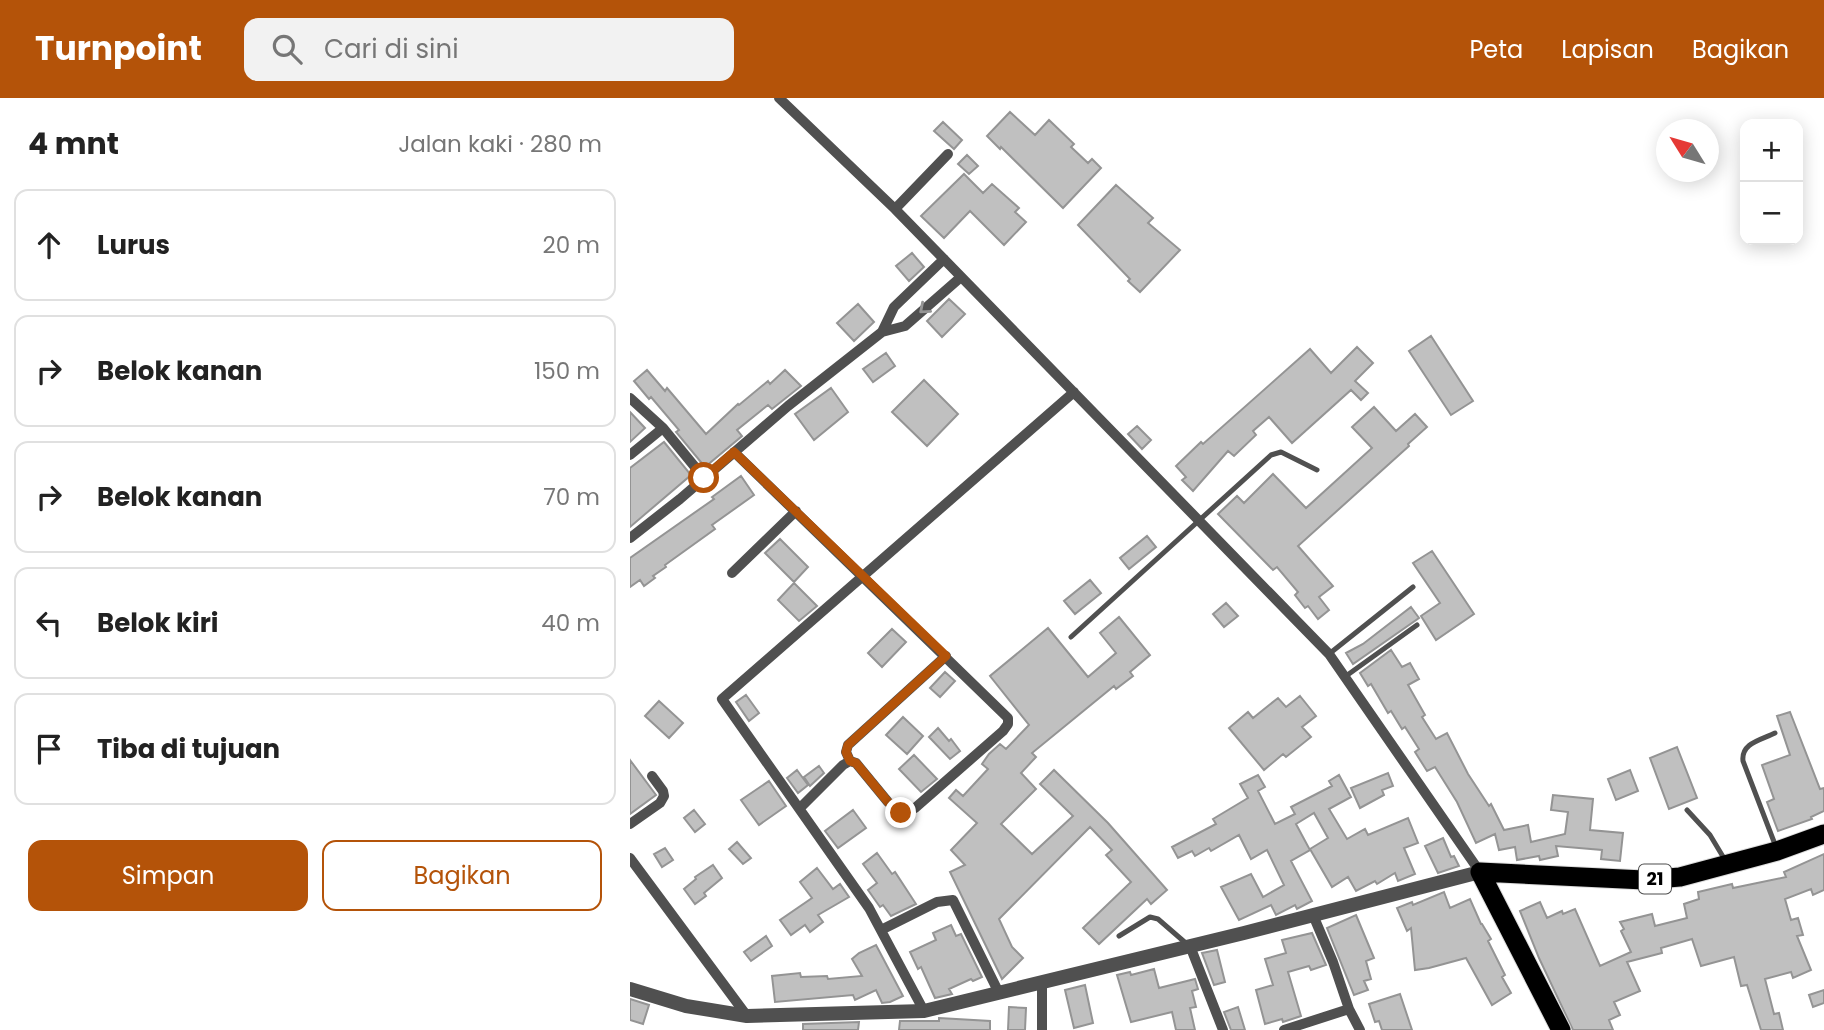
<!DOCTYPE html>
<html lang="id">
<head>
<meta charset="utf-8">
<style>
  body { margin:0; font-family:Poppins,sans-serif; background:#f2f2f2; color:#222 }
  .controls { position:absolute; right:21px; top:21px; display:grid; overflow:hidden; border-radius:14px; box-shadow:0 4px 18px #0003 }
  .controls button { width:63px; height:63px; display:grid; place-items:center; padding:0; border:0; border-bottom:2px solid #e0e0e0; background:#fff; color:#222; font:35px sans-serif }
  .compass { position:absolute; left:1026px; top:21px; width:63px; height:63px; border-radius:50%; background:#fff; box-shadow:0 4px 18px #0003; rotate:307deg }
  .stop { position:absolute; width:21px; height:21px; margin:-16px; border:5px solid #b45309; border-radius:50%; background:#fff }
  .stop.end { background:#b45309; border-color:#fff; box-shadow:0 2px 7px #0008 }
  .list { margin:0; padding:0; list-style:none }
  h2 { display:flex; justify-content:space-between; align-items:center; height:91px; margin:0; padding:0 28px; font-size:30px }
  h2 small { font-size:23px; font-weight:400; color:#767676 }
  .list li { display:grid; grid-template-columns:46px 1fr auto; gap:21px; align-items:center; box-sizing:border-box; height:112px; margin:0 14px 14px; padding:0 14px; border:2px solid #e0e0e0; border-radius:14px }
  .list b { display:block; font-size:26px; white-space:nowrap }
  .list em { font-size:23px; font-style:normal; color:#767676 }
  .actions { display:flex; gap:14px; padding:21px 28px }
  .actions a { flex:1; padding:16px 0; border:2px solid #b45309; border-radius:14px; text-align:center; font-size:24px; color:#b45309 }
  .actions .main { background:#b45309; color:#fff }
  .icon { flex:none; width:38px; height:38px; fill:none; stroke:currentColor; stroke-width:2; stroke-linecap:round; stroke-linejoin:round }
  .map { position:relative; flex:none; width:1194px; height:932px; overflow:hidden }
  header { display:flex; align-items:center; gap:42px; box-sizing:border-box; height:98px; padding:0 35px; background:#b45309; color:#fff }
  header strong { font-size:33px }
  nav { display:flex; gap:38px; margin-inline-start:auto; font-size:24px }
  .search { width:490px; height:63px; background:#f2f2f2; display:flex; align-items:center; gap:18px; box-sizing:border-box; padding:0 24px; border-radius:14px; color:#767676; font-size:26px }
  main { display:flex }
  aside { flex:1; background:#fff }
  .map>svg:first-child { display:block }
</style>
</head>
<body>
<header>
<strong>Turnpoint</strong>
<div class="search"><svg class="icon" aria-label="search" viewBox="0 0 24 24"><circle cx="10" cy="10" r="6"/><path d="M15 15l6 6"/></svg>Cari di sini</div>
<nav><a>Peta</a><a>Lapisan</a><a>Bagikan</a></nav>
</header>
<main>
<aside>
<h2>4 mnt<small>Jalan kaki · 280 m</small></h2>
<ul class="list">
<li><svg class="icon" aria-label="ahead" viewBox="0 0 24 24"><path d="M12 20V5M6 11l6-6 6 6"/></svg><div><b>Lurus</b></div><em>20 m</em></li>
<li><svg class="icon" aria-label="right" viewBox="0 0 24 24"><path d="M7 20v-9h11M14 6l5 5-5 5"/></svg><div><b>Belok kanan</b></div><em>150 m</em></li>
<li><svg class="icon" aria-label="right" viewBox="0 0 24 24"><path d="M7 20v-9h11M14 6l5 5-5 5"/></svg><div><b>Belok kanan</b></div><em>70 m</em></li>
<li><svg class="icon" aria-label="left" viewBox="0 0 24 24"><path d="M17 20v-9H6M10 6l-5 5 5 5"/></svg><div><b>Belok kiri</b></div><em>40 m</em></li>
<li><svg class="icon" aria-label="arrive" viewBox="0 0 24 24"><path d="M6 21V4h12l-3 4 3 4H6"/></svg><div><b>Tiba di tujuan</b></div></li>
</ul>
<div class="actions"><a class="main">Simpan</a><a>Bagikan</a></div>
</aside>
<div class="map">
<svg width="1194" height="932" viewBox="0 0 1194 932">
  <rect width="100%" height="100%" fill="#fff"/>
  <path fill="#c0c0c0" stroke="#949494" stroke-width="2" d="M380,14L405,37L419,22L444,46L441,49L458,65L462,61L471,70L433,110L371,49L370,51L357,38Z
    M313,24L332,42L324,51L304,33Z
    M337,57L348,68L339,76L328,66Z
    M334,76L353,95L362,86L389,110L385,114L396,124L374,147L340,113L314,140L291,118Z
    M486,87L523,120L518,125L550,152L510,194L498,183L500,181L448,127Z
    M282,155L294,169L279,183L266,168Z
    M319,201L335,216L312,239L297,223Z
    M228,206L244,224L224,243L207,225Z
    M801,238L843,303L821,317L779,253Z
    M727,249L743,265L725,283L738,295L731,302L721,292L662,345L639,319L623,333L626,337L604,358L598,353L563,393L552,382L556,379L546,368L571,344L573,346L680,251L701,275Z
    M256,255L265,268L243,284L233,271Z
    M17,272L35,293L37,290L76,336L108,306L109,307L138,283L140,286L155,272L171,288L142,311L138,307L107,332L112,338L75,369L46,334L49,332L21,299L19,301L4,283Z
    M294,282L328,316L297,348L262,314Z
    M201,290L218,314L184,342L165,316Z
    M744,309L766,333L785,316L797,329L778,346L779,348L668,448L703,488L689,499L699,512L688,521L678,508L675,510L665,497L668,494L647,469L643,472L588,416L607,398L614,405L643,376L676,410L742,350L722,329Z
    M0,314L15,330L0,344Z
    M507,328L521,342L512,351L498,336Z
    M34,344L61,377L0,429V370Z
    M111,378L124,397L82,427L85,431L35,467L36,469L23,478L25,480L14,488L10,482L0,489V460L84,401L82,399Z
    M517,438L526,449L499,471L490,460Z
    M150,441L178,469L164,484L135,455Z
    M802,453L844,516L806,542L791,518L810,505L783,465Z
    M460,482L471,495L445,516L434,503Z
    M164,485L187,508L169,523L148,502Z
    M596,505L608,518L594,529L583,516Z
    M781,509L789,520L723,566L716,555L733,546Z
    M489,519L520,557L500,574L503,578L486,591L484,588L402,655L406,659L391,675L406,691L371,726L402,756L443,718L410,686L424,672L478,725L537,792L521,806L517,801L469,846L453,830L501,784L476,757L482,752L460,729L369,821L382,849L393,860L372,881L320,774L335,767L321,752L347,725L319,700L326,692L333,698L358,671L352,666L359,656L370,646L376,651L399,627L360,578L418,530L458,579L486,555L470,535Z
    M262,531L276,544L252,569L238,555Z
    M761,552L772,569L780,565L789,581L778,587L795,617L792,619L806,641L817,635L838,676L859,708L861,706L874,732L898,727L901,744L935,736L938,714L921,712L923,697L963,701L960,732L993,735L990,763L971,761L972,752L926,748L928,758L910,762L909,758L887,762L885,749L869,752L865,736L846,745L827,704L805,669L797,673L785,654L789,651L775,629L772,631L761,613L758,615L741,586L738,588L730,575Z
    M315,574L325,583L310,599L300,590Z
    M116,597L129,615L119,623L106,604Z
    M670,598L686,618L672,629L681,639L656,659L653,656L634,672L599,630L618,614L623,620L648,600L656,609Z
    M29,603L53,625L39,640L15,618Z
    M1160,614L1190,691L1194,690V713L1181,719L1182,721L1148,733L1137,704L1144,701L1132,667L1160,657L1147,618Z
    M273,619L293,638L277,656L256,637Z
    M308,630L319,643L321,641L330,653L320,661L299,639Z
    M1047,649L1067,700L1039,711L1020,660Z
    M284,657L307,681L291,694L269,671Z
    M0,662L26,697L0,716Z
    M189,668L194,675L180,688L174,679Z
    M167,672L178,687L168,695L157,680Z
    M1000,672L1008,693L986,702L978,681Z
    M758,675L763,688L752,692L754,697L730,710L721,690Z
    M628,677L635,689L628,693L645,726L665,716L661,709L702,688L699,683L709,677L721,699L699,711L717,741L735,731L738,737L778,720L788,745L774,750L785,776L768,783L765,775L747,786L745,783L726,793L718,779L702,789L680,751L698,740L684,715L666,726L680,752L661,763L682,803L667,811L665,807L646,817L641,807L609,822L591,789L621,776L633,799L654,787L637,752L621,761L609,737L581,753L579,750L565,758L562,753L548,760L542,749L586,726L583,721L618,700L610,686Z
    M139,683L156,708L129,727L111,702Z
    M64,712L75,726L65,734L54,720Z
    M223,712L236,730L208,750L195,733Z
    M813,740L821,759L824,758L829,768L808,775L795,748Z
    M107,744L121,760L113,766L99,751Z
    M35,750L43,762L32,769L24,756Z
    M247,755L262,776L265,774L286,806L261,818L253,807L250,809L238,792L247,785L233,766Z
    M1194,756V792L1183,797L1181,791L1155,801L1161,822L1168,820L1173,837L1167,838L1181,872L1163,880L1161,874L1135,881L1144,916L1149,915L1153,932H1131L1117,887L1111,888L1104,859L1071,868L1062,841L1031,850L1032,855L997,864L1010,893L984,904L990,917L979,922L983,932H943L909,860L890,813L910,804L917,820L932,813L933,816L945,811L970,868L1001,854L991,833L994,831L990,824L1022,816L1025,828L1057,820L1054,806L1069,801L1068,794L1102,786L1103,790L1156,779L1154,774Z
    M83,767L92,780L74,795L76,798L65,806L54,791L66,781L65,779Z
    M187,770L203,791L210,786L219,799L188,817L193,824L180,834L175,827L161,837L150,822L182,800L170,784Z
    M814,794L820,810L840,801L851,826H852L861,841L858,843L875,877L872,879L881,895L862,907L836,860L799,870L785,872L781,830L777,833L767,810L782,804L783,807Z
    M726,817L744,860L736,863L741,881L734,883L738,892L724,897L697,830Z
    M321,827L326,838L331,836L352,879L343,883L341,881L319,891L322,896L305,900L291,869L288,871L280,854L306,842L303,835Z
    M682,835L696,867L681,872L679,868L658,874L671,918L653,924L652,921L635,926L626,892L643,887L635,861L656,855L652,842Z
    M136,838L142,848L121,863L114,854Z
    M246,847L273,898L260,904L252,905L246,892L225,902L223,897L145,904L142,878L170,875L171,879L197,878L198,881L232,878L222,861L229,855Z
    M587,852L595,884L584,887L572,855Z
    M524,871L529,890L565,881L568,891L562,893L566,909L560,910L565,932H546L542,914L501,924L487,877L500,874L501,877Z
    M455,887L463,925L444,930L435,892Z
    M1194,892V905L1183,909L1179,897Z
    M770,896L782,932H752L749,923L745,924L739,906Z
    M0,901L19,907L13,926L0,922Z
    M379,909L396,910L395,932H378Z
    M608,909L615,932H601L594,914Z
    M309,920L360,923V932H269L270,923H309Z
    M229,924L228,932H173V926Z"/>
  <g fill="none" stroke-linecap="round" stroke-linejoin="round">
    <g stroke="#dbdbdb" stroke-width="21">
      <path id="trunk" d="M931,932L850,774L1014,782L1050,779L1147,753L1194,736"/>
    </g>
    <path stroke="#505050" stroke-width="5" d="M441,539L641,357L651,354L687,372
      M699,556L783,489
      M716,578L787,527
      M1145,635C1131,642 1111,645 1113,663L1146,749
      M1057,712L1080,737L1095,762
      M489,838L520,819L528,821L558,847"/>
    <path stroke="#505050" stroke-width="10" d="M149,0L265,111L699,556L850,774
      M265,111L318,56
      M252,234L264,209L314,161
      M0,300L33,330L74,380
      M104,354L378,620V626L373,633L285,710L271,715L258,704L226,665L220,663L216,654L218,647L316,558
      M0,357L33,330
      M0,440L50,401L158,308L252,234L275,228L331,179
      M102,475L166,413
      M170,710L213,667L220,663
      M0,726L30,705L34,698L33,693L22,678
      M0,760L117,918
      M683,817L703,864L719,911L730,932
      M251,832L307,804L323,802L369,895
      M560,848L593,932
      M294,913L239,810L92,601L444,294
      M412,932V884
      M654,932L719,911"/>
    <path stroke="#505050" stroke-width="14" d="M0,891L56,908L117,918L294,913L614,835L850,774"/>
    <use href="#trunk" stroke="#000" stroke-width="19"/>
  </g>
  <defs><path id="oneway-chevron" d="M-2-3.5L2.5 0L-2 3.5" fill="none" stroke-width="1.6" stroke-linecap="round" stroke-linejoin="round" transform="scale(1.75)"/></defs>
  <use stroke="#969696" href="#oneway-chevron" transform="translate(294 211) rotate(139)"/>
  <g fill="none" stroke-linecap="round" stroke-linejoin="round">
    <path stroke="#b45309" stroke-width="9" d="M74,380L104,354L316,558L218,647L216,654L220,663L226,665L258,704L271,715"/>
  </g>
  <g text-anchor="middle" stroke-width="5" stroke-linejoin="round" paint-order="stroke">
    <rect fill="#fff" stroke="#4c4c4c" stroke-width="2" x="1009" y="766.5" width="32" height="29" rx="5"/>
    <g font-size="18" font-weight="bold" fill="#000">
      <text x="1025" y="787">21</text>
    </g>
  </g>
</svg>
<div class="controls">
<button>+</button>
<button>−</button>
</div>
<svg class="compass" viewBox="-18 -18 36 36"><path d="M0-13l5 13h-10z" fill="#e53935"/><path d="M0 13l5-13h-10z" fill="#767676"/></svg>
<div class="stop" style="left:74px;top:380px"></div>
<div class="stop end" style="left:271px;top:715px"></div>
</div>
</main>
</body>
</html>
